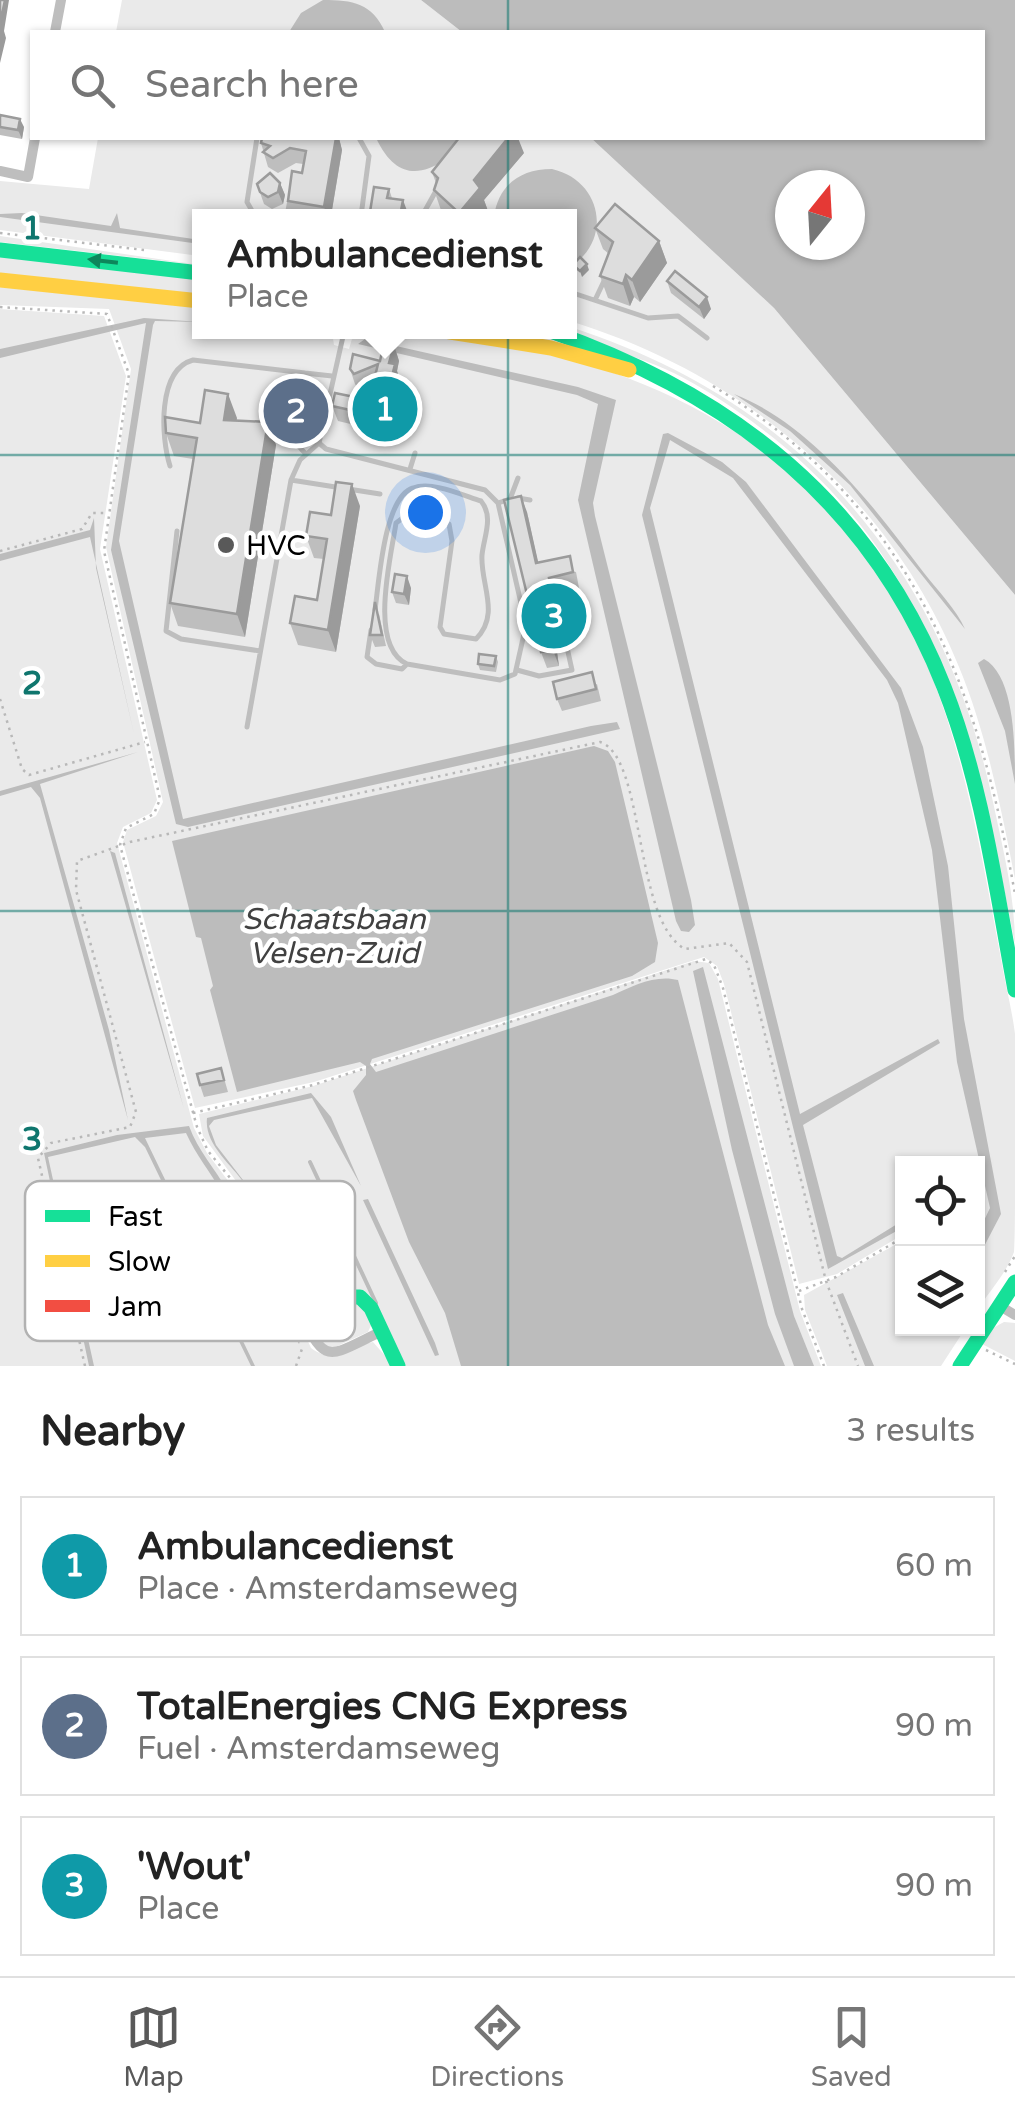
<!DOCTYPE html>
<html lang="en">
<head>
<meta charset="utf-8">
<style>
  body { margin:0; font-family:"Varela Round",sans-serif; background:#f2f2f2; color:#222 }
  .controls { position:absolute; right:30px; bottom:30px; display:grid; overflow:hidden; border-radius:0px; box-shadow:0 2px 8px #0004 }
  .controls button { width:90px; height:90px; display:grid; place-items:center; padding:0; border:0; border-bottom:2px solid #e0e0e0; background:#fff; color:#222; font:50px sans-serif }
  .compass { position:absolute; left:775px; top:170px; width:90px; height:90px; border-radius:50%; background:#fff; box-shadow:0 2px 8px #0004; rotate:18deg }
  .you { position:absolute; left:425px; top:512px; width:35px; height:35px; margin:-25px; border:8px solid #fff; border-radius:50%; background:#1a73e8; box-shadow:0 0 0 15px #1a73e833 }
  .badge { display:grid; place-items:center; width:65px; height:65px; border-radius:50%; background:#595959; color:#fff; font-size:32px; font-weight:700 }
  .pin { position:absolute; translate:-50% -50%; border:5px solid #fff; box-shadow:0 2px 10px #0006 }
  .popup { position:absolute; left:192px; top:209px; width:385px; height:130px; box-sizing:border-box; display:grid; place-content:center; border-radius:0px; background:#fff; filter:drop-shadow(0 2px 8px #0005); font-size:32px; white-space:nowrap; color:#767676 }
  .popup b { font-size:38px; color:#222 }
  .popup::after { content:''; position:absolute; left:50%; top:100%; margin-left:-20px; border:20px solid transparent; border-top-color:#fff }
  .list { margin:0; padding:0; list-style:none }
  h2 { display:flex; justify-content:space-between; align-items:center; height:130px; margin:0; padding:0 40px; font-size:42px }
  h2 small { font-size:32px; font-weight:400; color:#767676 }
  .list li { display:grid; grid-template-columns:65px 1fr auto; gap:30px; align-items:center; box-sizing:border-box; height:140px; margin:0 20px 20px; padding:0 20px; border:2px solid #e0e0e0; border-radius:0px }
  .list b { display:block; font-size:38px; white-space:nowrap }
  .list p { margin:0; font-size:32px; white-space:nowrap; color:#767676 }
  .list em { font-size:32px; font-style:normal; color:#767676 }
  .icon { flex:none; width:55px; height:55px; fill:none; stroke:currentColor; stroke-width:2; stroke-linecap:round; stroke-linejoin:round }
  .map { position:relative; flex:none; width:1015px; height:1366px; overflow:hidden }
  .search { position:absolute; background:#fff; box-shadow:0 2px 8px #0004; left:30px; right:30px; top:30px; height:110px; display:flex; align-items:center; gap:25px; box-sizing:border-box; padding:0 35px; border-radius:0px; color:#767676; font-size:38px }
  .sheet { height:610px; background:#fff }
  nav { display:flex; justify-content:space-around; align-items:center; box-sizing:border-box; height:140px; border-top:2px solid #e0e0e0; background:#fff; font-size:28px; color:#767676 }
  nav a { display:grid; justify-items:center; gap:5px }
  nav .on { color:#595959 }
  .map>svg:first-child { display:block }
</style>
</head>
<body>
<div class="map">
<svg width="1015" height="1366" viewBox="0 0 1015 1366">
  <rect width="100%" height="100%" fill="#fff"/>
  <path fill="#eaeaea" d="M122,0H421L462,32H116Z
    M98,138H591L774,308L1015,595V879C1001,808 987,735 959,667C890,496 745,375 570,321V216H200V256L0,230V181L89,189Z
    M0,236L200,265L0,242Z
    M0,257L200,279V298L0,276Z
    M0,284L200,306V332H332L334,345L349,349L354,332C604,332 833,428 931,674C967,765 983,863 1001,959C1005,984 1012,1009 1015,1034C1015,1085 1015,1140 1015,1192C1015,1209 1015,1236 1014,1252C1007,1272 989,1292 978,1309V1164H902V1235L837,1274L799,1284L724,984L717,966L704,957L314,1082L195,1108L123,842L127,830L156,816L163,802L106,547L131,369L109,309L0,305Z
    M0,309L104,316L126,376L100,549L157,800L151,813L123,827L117,843L194,1128L207,1153L248,1207L311,1348C335,1366 349,1347 373,1342L394,1366H0Z
    M570,327C801,401 943,566 993,802C1003,849 1015,896 1015,944C974,730 929,541 737,411C714,395 690,380 665,369C643,358 582,343 570,327Z
    M694,961L709,963L718,979L800,1311L821,1366H402L365,1295L300,1307L250,1200L203,1136L199,1114L313,1086Z
    M902,1241V1328L965,1329L941,1366H827L805,1310L804,1295Z
    M360,1301L372,1323L368,1332L331,1349L313,1337L308,1317L330,1304Z
    M1004,1322L1015,1323V1361L982,1344L993,1328Z"/>
  <path fill="#bcbcbc" fill-rule="evenodd" d="M323,0C353,0 372,3 385,32H289L301,13Z
    M421,0H1015V595L774,308L591,138H982V32H462ZM790,185H850V245H790Z
    M376,138H472C440,167 403,195 376,138Z
    M552,169C601,180 614,239 570,267V216H494C499,185 520,169 552,169Z
    M22,213L111,226L117,213L120,228L200,240V244L0,217V214Z
    M144,318L200,322L155,321L153,325L119,541L183,819L591,726L617,722L620,729L188,827L176,824L111,550L146,323L0,358V349Z
    M365,339L578,387L616,400L593,503L595,516L691,900L695,925L689,932L681,931L676,921L578,500L598,404L577,395L358,344Z
    M734,394C813,425 874,507 924,573C938,591 956,609 965,629L850,485L790,431Z
    M668,433L722,462L746,482L901,688L923,747L948,866L964,1019L1001,1214L978,1258V1233L990,1208L957,1062L932,850L898,703L887,680L733,478L670,440L650,508L800,1114L938,1039L940,1043L803,1125L837,1256L842,1258L902,1221V1228L828,1269L642,515L663,434Z
    M94,518L96,568L134,734L90,537L0,561V554L90,530Z
    M984,659C1015,676 1015,745 1015,784L1005,731L978,663Z
    M594,746L608,751L615,762L658,943L655,962L632,976L372,1059L370,1064L376,1072L613,995C632,986 656,974 678,980L768,1325L785,1366H461L445,1313L409,1242L356,1100L353,1091L366,1075V1066L360,1062L237,1092L210,990L213,986L201,938L196,937L172,841Z
    M138,752L40,784L109,1030L128,1120L40,798L31,787L0,796V791Z
    M110,851L115,853L184,1109Z
    M703,967L794,1316L814,1366H794L775,1314L732,1150L693,971Z
    M311,1093L331,1117L361,1186L312,1098L214,1120L209,1126L216,1145L253,1193L304,1304C283,1266 271,1220 245,1184C231,1164 204,1144 207,1118Z
    M189,1126C198,1151 215,1168 228,1192C255,1240 270,1292 301,1338L299,1344C270,1295 251,1240 222,1192C210,1172 196,1155 186,1133L145,1138L255,1366H251L145,1147L135,1137L48,1157L94,1366H89L44,1153L117,1135Z
    M368,1199L435,1343L439,1355L435,1356L363,1200Z
    M843,1293L874,1366H865L837,1295Z"/>
  <g fill="none" stroke-linecap="round" stroke-linejoin="round">
    <path stroke="#bcbcbc" stroke-width="4" d="M310,1162L376,1303"/>
    <path stroke="#b8b8b8" stroke-width="2.5" stroke-dasharray="2.5 5" stroke-linecap="butt" d="M0,233L144,250
      M0,307L107,314L129,374L104,551L160,799L154,814L126,828L120,845L197,1127L208,1151L245,1196L291,1296
      M713,386C910,505 976,678 1015,894
      M0,551L82,529L92,513H104
      M0,699L22,769L29,775L145,742
      M193,1113L313,1085L706,959L714,965L723,988L802,1309L824,1366
      M1005,1272L1015,1256
      M799,1291L836,1277L902,1238
      M986,1350L1015,1364
      M85,1366L38,1158L51,1143L130,1127L136,1112L76,890L77,861L130,842L600,742C646,757 633,921 685,949L729,943L747,962L826,1281L858,1366
      M296,1366L303,1346"/>
    <path stroke="#bebebe" stroke-width="5" d="M359,138L369,156L361,216
      M255,216L247,202L257,138
      M287,216L290,200
      M422,216L437,189
      M570,292L648,318L678,316L707,338
      M595,300L604,281
      M305,373L332,376
      M294,426L305,396L302,389
      M319,443L326,449L485,490L498,503L526,625L515,674L500,680L407,664L402,669L376,664L367,657L371,630
      M170,466C161,438 157,370 193,360L305,373C298,402 277,428 306,454
      M410,469L415,453
      M291,480L380,494
      M518,498L530,500
      M498,503L510,499L518,478
      M177,531L166,631L181,639L260,651
      M375,610C379,582 384,497 413,488C432,481 462,495 481,501C494,517 484,536 482,555C480,584 501,614 476,639L444,634L440,627L452,541L449,524L408,514L396,523C391,557 368,646 407,664
      M517,670L539,676L572,670L566,643
      M247,727L291,480L300,460L319,443L344,332"/>
    <path stroke="#bebebe" stroke-width="10" d="M55,32L61,0
      M0,171L28,177L35,138
      M1000,1306L1015,1315
      M297,1307C327,1366 324,1359 382,1331"/>
    <path stroke="#16e098" stroke-width="15" d="M0,250L200,273
      M553,332C734,396 872,504 944,687C982,783 996,889 1015,990
      M301,1315L340,1297H360L371,1308L398,1366
      M960,1366L1015,1282"/>
    <path stroke="#ffcf43" stroke-width="15" d="M0,280L200,301
      M450,332L551,348L629,370"/>
  </g>
  <path fill="#bebebe" d="M0,115L24,127L22,139L0,135Z
    M262,138H339L342,150L331,216H293L288,201L302,173L303,164L296,163L278,173L268,167L261,143Z
    M524,153L484,200L488,211L484,216H446L442,213L434,190L436,183L432,172Z
    M280,183L285,195L283,204L272,209L264,204L257,184Z
    M389,189L392,198L409,216H371L370,212Z
    M595,228L659,241L667,263L640,302L634,297L630,306L608,298L600,276L609,254L603,249Z
    M667,281L711,309L704,319L671,293Z
    M394,345L399,361L397,371L400,380L388,433L338,421L332,406L369,400L373,384L359,390L355,384L350,369L380,361Z
    M228,394L236,420L268,422L276,445L245,637L178,626L170,603L193,459L174,456L166,433L200,423Z
    M360,506L336,652L298,645L290,623L317,600L324,559L314,558L306,536L331,515Z
    M527,512L538,563L576,572L579,588L555,594L563,626L555,638L559,666L547,668L541,652Z
    M411,588L409,605L396,603L392,592Z
    M379,614L386,646L375,647L370,635Z
    M496,656L498,662L496,672L480,670L478,664Z
    M597,684L601,701L562,711L557,699Z
    M221,1068L228,1092L204,1097L200,1085Z"/>
  <path fill="#9b9b9b" d="M5,0H9L4,31L6,38L0,63V24Z
    M20,119L24,127L22,139L18,130Z
    M330,138H339L342,150L331,216H328L324,207Z
    M508,138H518L524,153L484,200L488,211L484,216H460L459,213L474,180Z
    M280,183L285,195L283,204L278,192Z
    M403,200L409,216H400Z
    M659,241L667,263L640,302L632,280Z
    M587,264L589,270L582,277L580,271Z
    M626,275L634,297L630,306L623,284Z
    M707,297L711,309L704,319L699,307Z
    M394,345L399,361L397,371L400,380L388,433L382,417L389,363Z
    M228,394L237,418L233,443L224,420Z
    M268,422L276,445L245,637L237,614Z
    M352,484L360,506L336,652L328,630Z
    M521,496L527,512L542,579L536,563Z
    M407,576L411,588L409,605L404,594Z
    M549,578L563,626L555,638L559,666L553,650L550,622Z"/>
  <path fill="#ddd" stroke="#9b9b9b" stroke-width="2.5" d="M0,0H5L0,24Z
    M0,115L20,119L18,130L0,127Z
    M262,138H336L324,207L288,201L292,171L302,173L306,151L290,148L273,158L263,152L270,146L261,143Z
    M459,138H508L474,180L480,188L459,213L434,190L438,178L432,172Z
    M270,173L280,183L278,192L268,197L260,192L257,184Z
    M374,187L389,189L387,198L403,200L400,216L370,212Z
    M615,204L659,241L632,280L626,275L623,284L600,276L613,242L595,228Z
    M580,257L587,264L580,271L573,265Z
    M675,271L707,297L699,307L667,281Z
    M384,343L394,345L389,363L395,364L382,417L332,406L335,393L369,400L378,364L354,374L350,369L353,354L380,361Z
    M205,390L228,394L224,420L268,422L237,614L170,603L197,438L166,433L165,417L200,423Z
    M336,482L352,484L328,630L290,623L295,596L317,600L327,539L306,536L310,512L331,515Z
    M521,496L536,563L570,556L573,572L549,578L557,610L550,622L553,650L541,652L504,500Z
    M395,574L407,576L404,594L392,592Z
    M375,602L382,635H370Z
    M479,654L496,656L494,666L478,664Z
    M592,672L596,689L557,699L553,682Z
    M221,1068L224,1080L200,1085L197,1074Z"/>
  <defs><path id="oneway-solid" d="M-6-.8H1V-3.2L6.5 0L1 3.2V.8H-6Z" transform="scale(2.5)"/></defs>
  <use fill="#0d865b" href="#oneway-solid" transform="translate(103 261) rotate(-173)"/>
  <path fill="none" stroke="#0f766e" stroke-width="2.5" stroke-opacity="0.55" d="M508,0V32M508,138V1366M0,455H1015M0,911H1015"/>
  <circle fill="#595959" stroke="#fff" stroke-width="4" cx="226" cy="545" r="10"/>
  <g text-anchor="middle" stroke-width="9" stroke-linejoin="round" paint-order="stroke">
    <g font-size="28" fill="#000" stroke="#fff" text-anchor="start">
      <text x="246" y="555">HVC</text>
    </g>
    <g font-size="30" font-style="italic" fill="#414141" stroke="#fff">
      <text x="334" y="929">Schaatsbaan<tspan x="334" dy="34">Velsen-Zuid</tspan></text>
    </g>
  </g>
  <rect x="25" y="1181" width="330" height="160" rx="15" fill="#fff" stroke="#b2b2b2" stroke-width="2.5"/>
  <rect x="45" y="1210" width="45" height="12" fill="#16e098"/>
  <rect x="45" y="1255" width="45" height="12" fill="#ffcf43"/>
  <rect x="45" y="1300" width="45" height="12" fill="#f24e42"/>
  <g font-size="28" fill="#000">
    <text x="108" y="1226">Fast</text>
    <text x="108" y="1271">Slow</text>
    <text x="108" y="1316">Jam</text>
  </g>
  <g font-size="32" text-anchor="middle" font-weight="bold" fill="#0f766e" stroke="#fff" stroke-width="9" stroke-linejoin="round" paint-order="stroke">
    <text x="32" y="239">1</text>
    <text x="32" y="694">2</text>
    <text x="32" y="1150">3</text>
  </g>
</svg>
<div class="controls">
<button><svg class="icon" aria-label="locate" viewBox="0 0 24 24"><circle cx="12" cy="12" r="6"/><path d="M12 2v4M12 18v4M2 12h4M18 12h4"/></svg></button>
<button><svg class="icon" aria-label="layers" viewBox="0 0 24 24"><path d="M12 4l9 5-9 5-9-5zM3 14l9 5 9-5"/></svg></button>
</div>
<svg class="compass" viewBox="-18 -18 36 36"><path d="M0-13l5 13h-10z" fill="#e53935"/><path d="M0 13l5-13h-10z" fill="#767676"/></svg>
<div class="you"></div>
<div class="pin badge" style="left:385px;top:409px;background:#0f9aa8">1</div>
<div class="popup"><b>Ambulancedienst</b>Place</div>
<div class="pin badge" style="left:296px;top:411px;background:#5c6f8a">2</div>
<div class="pin badge" style="left:554px;top:616px;background:#0f9aa8">3</div>
<div class="search"><svg class="icon" aria-label="search" viewBox="0 0 24 24"><circle cx="10" cy="10" r="6"/><path d="M15 15l6 6"/></svg>Search here</div>
</div>
<section class="sheet">
<h2>Nearby<small>3 results</small></h2>
<ul class="list">
<li><span class="badge" style="background:#0f9aa8">1</span><div><b>Ambulancedienst</b><p>Place · Amsterdamseweg</p></div><em>60 m</em></li>
<li><span class="badge" style="background:#5c6f8a">2</span><div><b>TotalEnergies CNG Express</b><p>Fuel · Amsterdamseweg</p></div><em>90 m</em></li>
<li><span class="badge" style="background:#0f9aa8">3</span><div><b>'Wout'</b><p>Place</p></div><em>90 m</em></li>
</ul>
</section>
<nav>
<a class="on"><svg class="icon" aria-label="map" viewBox="0 0 24 24"><path d="M3 6l6-2 6 2 6-2v14l-6 2-6-2-6 2zM9 4v14M15 6v14"/></svg>Map</a>
<a><svg class="icon" aria-label="directions" viewBox="0 0 24 24"><path d="M12 3l9 9-9 9-9-9zM9 14v-3h6M13 9l2 2-2 2"/></svg>Directions</a>
<a><svg class="icon" aria-label="saved" viewBox="0 0 24 24"><path d="M7 4h10v16l-5-4-5 4z"/></svg>Saved</a>
</nav>
</body>
</html>
